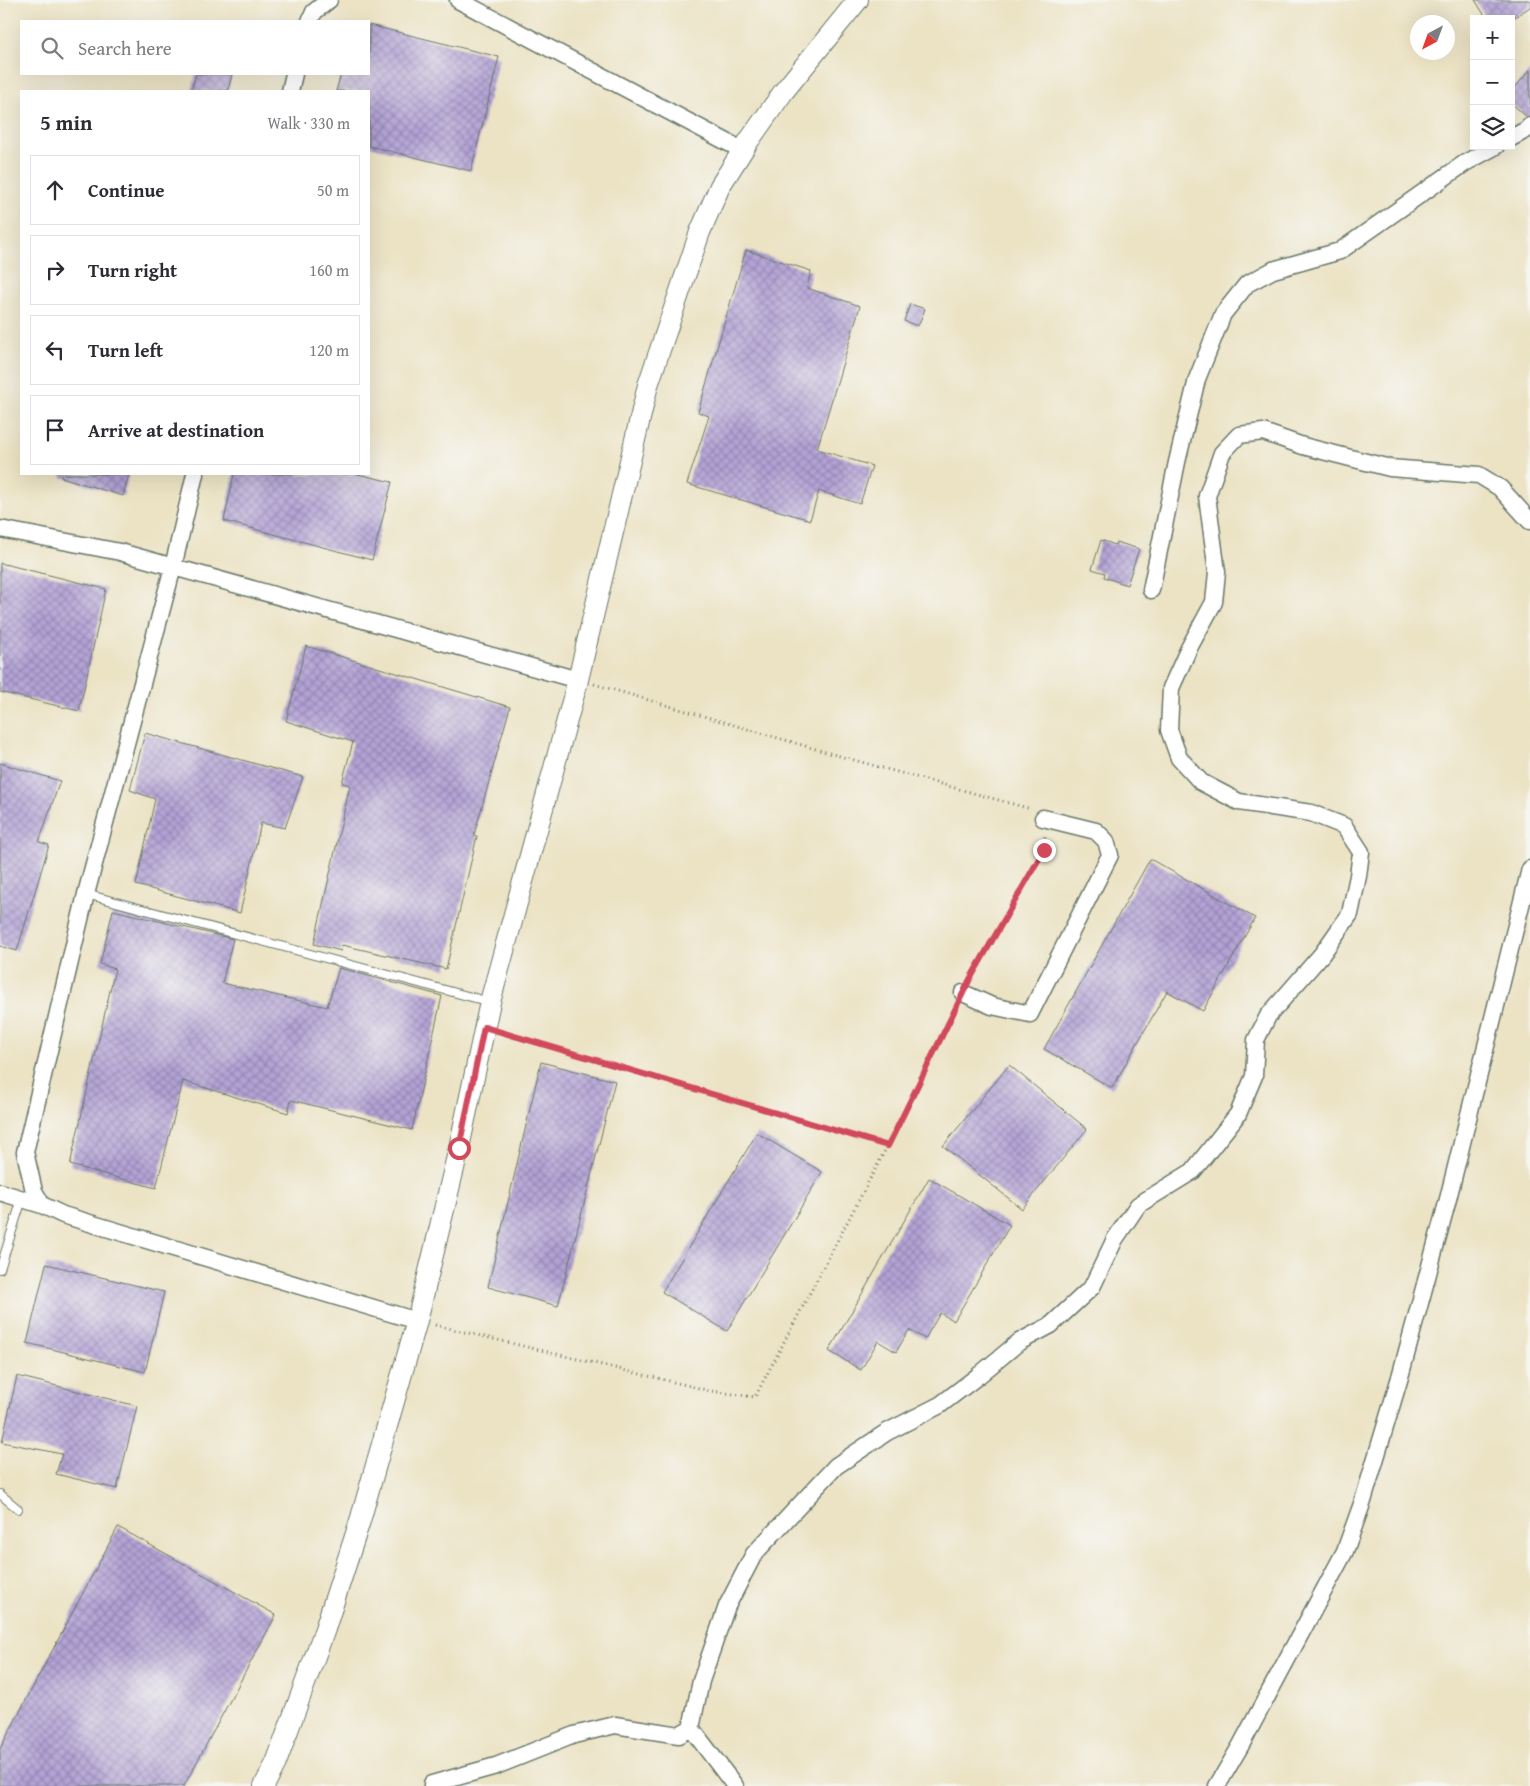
<!DOCTYPE html>
<html lang="en">
<head>
<meta charset="utf-8">
<style>
  body { margin:0; font-family:"Gentium Book Plus",serif; background:#f7f7f7; color:#2b2b33 }
  .controls { position:absolute; right:15px; top:15px; display:grid; overflow:hidden; border-radius:0px; box-shadow:0 5px 20px #0002 }
  .controls button { width:45px; height:45px; display:grid; place-items:center; padding:0; border:0; border-bottom:1px solid #e1e1e2; background:#fff; color:#2b2b33; font:25px sans-serif }
  .compass { position:absolute; left:1410px; top:15px; width:45px; height:45px; border-radius:50%; background:#fff; box-shadow:0 5px 20px #0002; rotate:221deg }
  .stop { position:absolute; width:15px; height:15px; margin:-11px; border:4px solid #d1495b; border-radius:50%; background:#fff }
  .stop.end { background:#d1495b; border-color:#fff; box-shadow:0 1px 5px #0008 }
  .list { margin:0; padding:0; list-style:none }
  h2 { display:flex; justify-content:space-between; align-items:center; height:65px; margin:0; padding:0 20px; font-size:21px }
  h2 small { font-size:16px; font-weight:400; color:#7c7c81 }
  .list li { display:grid; grid-template-columns:32px 1fr auto; gap:15px; align-items:center; box-sizing:border-box; height:70px; margin:0 10px 10px; padding:0 10px; border:1px solid #e1e1e2; border-radius:0px }
  .list b { display:block; font-size:19px; white-space:nowrap }
  .list em { font-size:16px; font-style:normal; color:#7c7c81 }
  .icon { flex:none; width:28px; height:28px; fill:none; stroke:currentColor; stroke-width:2; stroke-linecap:round; stroke-linejoin:round }
  .map { position:relative; flex:none; width:1530px; height:1786px; overflow:hidden }
  .search { position:absolute; background:#fff; box-shadow:0 5px 20px #0002; left:20px; top:20px; width:350px; height:55px; display:flex; align-items:center; gap:12px; box-sizing:border-box; padding:0 18px; border-radius:0px; color:#7c7c81; font-size:19px }
  .panel { position:absolute; background:#fff; box-shadow:0 5px 20px #0002; left:20px; top:90px; width:350px; height:385px; border-radius:0px }
  .map>svg:first-child { display:block }
</style>
</head>
<body>
<div class="map">
<svg width="1530" height="1786" viewBox="0 0 1530 1786">
  <defs>
    <pattern id="building-cross-hatch" width="8" height="8" patternUnits="userSpaceOnUse" patternTransform="scale(1.25)"><rect width="8" height="8" fill="#b3a2d6"/><path d="M0 0l8 8M0 8l8-8" fill="none" stroke="#9185ae"/></pattern>
  </defs>
  <rect width="100%" height="100%" fill="#f6f6f2"/>
  <filter id="ink" filterUnits="userSpaceOnUse"><feTurbulence type="fractalNoise" baseFrequency=".02" numOctaves="2"/><feDisplacementMap in="SourceGraphic" scale="10" xChannelSelector="R" yChannelSelector="G"/><feConvolveMatrix kernelMatrix="1 2 1 2 8 2 1 2 1" color-interpolation-filters="sRGB"/></filter>
  <filter id="wash" filterUnits="userSpaceOnUse"><feTurbulence type="fractalNoise" baseFrequency=".0096" numOctaves="4" result="noise"/><feDisplacementMap in="SourceGraphic" scale="20" xChannelSelector="R" yChannelSelector="G"/><feGaussianBlur stdDeviation="1.12" result="paint"/><feColorMatrix in="noise" values="0 0 0 0 0 0 0 0 0 0 0 0 0 0 0 0 0 1.4 0 .05"/><feComposite in="paint" operator="in"/></filter>
  <g filter="url(#wash)">
    <rect width="100%" height="100%" fill="#ece3c5"/>
    <g id="blocks">
      <path fill="url(#building-cross-hatch)" d="M1475,0H1530V7L1512,19H1487Z
        M369,25L499,57L471,171L369,146V91H336L341,74H369Z
        M1530,70V116L1527,117L1511,103V92Z
        M196,74H232L228,91H191Z
        M746,250L811,271L807,288L860,306L817,449L872,466L860,504L819,491L810,520L687,484L709,416L698,412Z
        M910,304L925,309L918,326L904,321Z
        M62,474H129L123,496L61,477Z
        M234,474H358L392,482L372,560L224,521Z
        M1101,540L1115,545L1116,542L1139,549L1127,585L1104,577L1105,573L1092,569Z
        M0,563L106,589L79,711L0,692Z
        M306,646L510,707L474,835L477,836L446,969L342,945L341,951L314,944L350,785L342,783L353,742L286,721Z
        M145,733L303,777L285,828L261,823L240,913L136,885L155,799L130,790Z
        M0,763L60,781L39,842L49,845L17,951L0,946Z
        M1150,859L1255,918L1203,1011L1167,991L1112,1088L1044,1049Z
        M113,910L233,939L222,983L327,1007L339,968L442,996L412,1130L291,1100L288,1113L183,1081L156,1188L70,1165L115,969L100,964Z
        M541,1062L615,1081L558,1306L488,1287Z
        M1009,1065L1087,1129L1022,1209L943,1146Z
        M757,1133L822,1172L727,1331L662,1292Z
        M929,1178L1010,1225L954,1321L940,1313L925,1339L909,1330L896,1352L878,1341L861,1370L829,1351Z
        M46,1264L164,1292L145,1372L27,1343Z
        M17,1376L137,1406L117,1489L56,1474L62,1454L2,1442Z
        M118,1527L276,1615L184,1786H0V1749Z"/>
    </g>
  </g>
  <g filter="url(#ink)">
    <use href="#blocks" fill-opacity="0" stroke="#677767" stroke-width="1"/>
    <g fill="none" stroke-linecap="round" stroke-linejoin="round">
      <g stroke="#677767" stroke-width="10">
        <path id="service" d="M86,894L490,1002
          M0,1269L22,1199
          M0,1494L18,1509"/>
      </g>
      <g stroke="#677767" stroke-width="19">
        <path id="minor" d="M458,0L742,150
          M310,21L314,12L329,0
          M290,91L294,74
          M1511,138L1526,130L1530,126
          M195,474L173,567L86,894L25,1152L34,1191L42,1205L63,1215L417,1321
          M0,529L120,552L578,680
          M1151,590L1177,462L1197,379L1223,314L1247,284L1273,270L1340,251L1465,163L1496,146
          M963,993L992,1006L1030,1014L1110,855L1106,841L1096,831L1043,818
          M0,1192L42,1205
          M691,1728L735,1786
          M432,1786V1784L496,1766L574,1735L615,1725L679,1735L691,1728L701,1681L727,1606L754,1554L836,1466L887,1432L940,1405L978,1376L1019,1342L1051,1325L1092,1287L1115,1239L1138,1205L1193,1171L1238,1114L1254,1076L1256,1040L1268,1016L1322,954L1350,914L1358,876L1361,852L1344,826L1311,813L1239,802L1201,782L1179,758L1169,730L1171,688L1189,648L1214,602L1217,572L1207,496L1222,453L1239,435L1263,432L1303,446L1390,468L1479,475L1500,488L1530,521
          M1217,1786L1241,1745L1345,1551L1363,1501L1400,1377L1447,1203L1530,869"/>
      </g>
      <g stroke="#677767" stroke-width="22">
        <path id="tertiary" d="M264,1786L276,1763L325,1629L360,1521L417,1321L459,1148L490,1002L578,680L648,385L700,232L720,186L748,142L784,91L858,0"/>
      </g>
      <path stroke="#677767" stroke-width="3" stroke-dasharray="1 4" stroke-linecap="butt" d="M594,684L836,755L1031,809
        M971,978L1044,850L1045,834
        M502,1033L888,1146
        M435,1325L711,1391L755,1397L908,1107L957,1006"/>
      <use href="#service" stroke="#fff" stroke-width="8"/>
      <use href="#minor" stroke="#fff" stroke-width="16"/>
      <use href="#tertiary" stroke="#fff" stroke-width="20"/>
    </g>
  </g>
  <g fill="none" stroke-linecap="round" stroke-linejoin="round" filter="url(#ink)">
    <path stroke="#d1495b" stroke-width="6" d="M459,1148L484,1027L888,1146L969,981L1044,850"/>
  </g>
</svg>
<div class="controls">
<button>+</button>
<button>−</button>
<button><svg class="icon" aria-label="layers" viewBox="0 0 24 24"><path d="M12 4l9 5-9 5-9-5zM3 14l9 5 9-5"/></svg></button>
</div>
<svg class="compass" viewBox="-18 -18 36 36"><path d="M0-13l5 13h-10z" fill="#e53935"/><path d="M0 13l5-13h-10z" fill="#7c7c81"/></svg>
<div class="stop" style="left:459px;top:1148px"></div>
<div class="stop end" style="left:1044px;top:850px"></div>
<div class="search"><svg class="icon" aria-label="search" viewBox="0 0 24 24"><circle cx="10" cy="10" r="6"/><path d="M15 15l6 6"/></svg>Search here</div>
<section class="panel">
<h2>5 min<small>Walk · 330 m</small></h2>
<ul class="list">
<li><svg class="icon" aria-label="ahead" viewBox="0 0 24 24"><path d="M12 20V5M6 11l6-6 6 6"/></svg><div><b>Continue</b></div><em>50 m</em></li>
<li><svg class="icon" aria-label="right" viewBox="0 0 24 24"><path d="M7 20v-9h11M14 6l5 5-5 5"/></svg><div><b>Turn right</b></div><em>160 m</em></li>
<li><svg class="icon" aria-label="left" viewBox="0 0 24 24"><path d="M17 20v-9H6M10 6l-5 5 5 5"/></svg><div><b>Turn left</b></div><em>120 m</em></li>
<li><svg class="icon" aria-label="arrive" viewBox="0 0 24 24"><path d="M6 21V4h12l-3 4 3 4H6"/></svg><div><b>Arrive at destination</b></div></li>
</ul>
</section>
</div>
</body>
</html>
